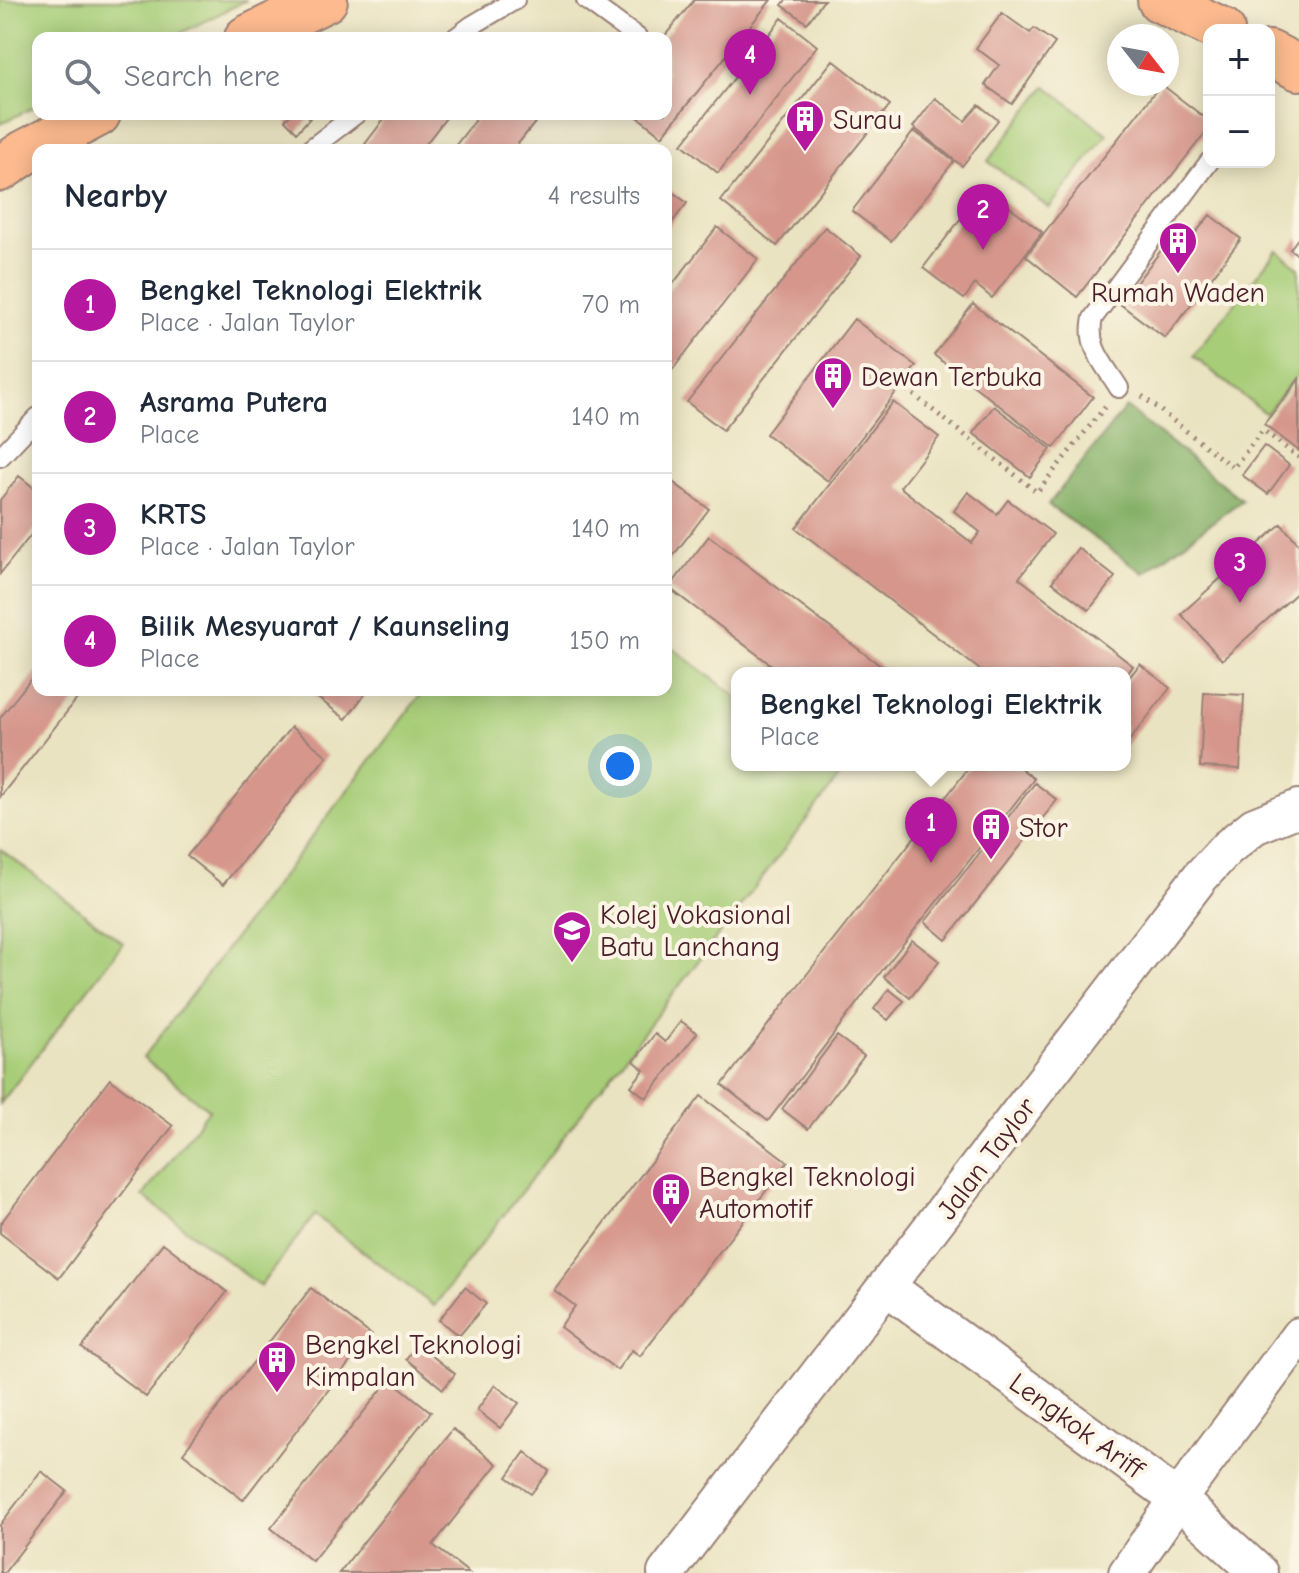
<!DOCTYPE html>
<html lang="en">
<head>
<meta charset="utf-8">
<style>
  body { margin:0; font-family:"Comic Neue",sans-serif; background:#f6f6f7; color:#1f2937 }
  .controls { position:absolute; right:24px; top:24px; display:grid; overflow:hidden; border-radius:16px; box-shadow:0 4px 20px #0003 }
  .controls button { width:72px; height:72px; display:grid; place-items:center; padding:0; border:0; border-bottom:2px solid #e0e1e3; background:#fff; color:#1f2937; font:40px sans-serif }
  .compass { position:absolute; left:1107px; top:24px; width:72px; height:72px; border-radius:50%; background:#fff; box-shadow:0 4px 20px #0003; rotate:121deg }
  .you { position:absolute; left:620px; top:766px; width:28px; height:28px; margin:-20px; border:6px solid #fff; border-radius:50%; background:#1a73e8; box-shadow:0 0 0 12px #1a73e833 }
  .badge { display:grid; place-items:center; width:52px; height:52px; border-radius:50%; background:#b5179e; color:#fff; font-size:26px; font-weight:700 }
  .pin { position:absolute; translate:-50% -66px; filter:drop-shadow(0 2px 4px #0008) }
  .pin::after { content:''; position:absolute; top:42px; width:28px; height:24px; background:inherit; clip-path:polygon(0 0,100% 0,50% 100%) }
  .popup { position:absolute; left:731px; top:667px; width:400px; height:104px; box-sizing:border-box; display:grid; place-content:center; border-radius:16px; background:#fff; filter:drop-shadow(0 2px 6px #0005); font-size:26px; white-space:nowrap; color:#747a83 }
  .popup b { font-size:30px; color:#1f2937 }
  .popup::after { content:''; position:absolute; left:50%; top:100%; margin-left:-16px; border:16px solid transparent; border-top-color:#fff }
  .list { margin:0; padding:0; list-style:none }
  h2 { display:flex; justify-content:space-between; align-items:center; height:104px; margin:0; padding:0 32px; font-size:34px }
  h2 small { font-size:26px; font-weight:400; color:#747a83 }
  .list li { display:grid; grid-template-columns:52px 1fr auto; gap:24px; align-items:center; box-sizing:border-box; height:112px; padding:0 32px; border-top:2px solid #e0e1e3 }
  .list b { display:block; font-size:30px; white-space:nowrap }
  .list p { margin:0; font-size:26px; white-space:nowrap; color:#747a83 }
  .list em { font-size:26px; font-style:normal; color:#747a83 }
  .icon { flex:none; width:44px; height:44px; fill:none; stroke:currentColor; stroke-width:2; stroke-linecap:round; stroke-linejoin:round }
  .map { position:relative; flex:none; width:1299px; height:1573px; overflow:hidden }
  .search { position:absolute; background:#fff; box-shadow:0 4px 20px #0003; left:32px; top:32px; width:640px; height:88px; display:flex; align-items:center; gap:20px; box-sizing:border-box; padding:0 28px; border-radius:16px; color:#747a83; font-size:30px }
  .panel { position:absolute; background:#fff; box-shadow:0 4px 20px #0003; left:32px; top:144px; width:640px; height:552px; border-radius:16px }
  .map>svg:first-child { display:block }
</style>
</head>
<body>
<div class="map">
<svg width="1299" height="1573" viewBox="0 0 1299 1573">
  <rect width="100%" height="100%" fill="#fcf5e5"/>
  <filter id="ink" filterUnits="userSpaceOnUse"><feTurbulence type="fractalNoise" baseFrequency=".0125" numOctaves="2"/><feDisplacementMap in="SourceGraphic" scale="16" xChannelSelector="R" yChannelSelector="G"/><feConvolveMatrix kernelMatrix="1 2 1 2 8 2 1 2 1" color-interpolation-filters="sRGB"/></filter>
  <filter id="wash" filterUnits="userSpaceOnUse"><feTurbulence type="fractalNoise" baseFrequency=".006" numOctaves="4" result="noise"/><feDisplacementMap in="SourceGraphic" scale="32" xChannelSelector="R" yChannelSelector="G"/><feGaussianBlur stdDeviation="1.8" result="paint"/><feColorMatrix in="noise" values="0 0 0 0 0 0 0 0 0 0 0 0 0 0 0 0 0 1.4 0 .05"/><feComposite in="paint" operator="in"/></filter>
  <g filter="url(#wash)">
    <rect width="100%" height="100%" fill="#eae3c1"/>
    <path fill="#a7cd78" stroke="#787652" stroke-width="2" d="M0,0H247L171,38H38V105L0,124Z
      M1046,86L1107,134L1049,208L988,161Z
      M1277,250L1299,268V373L1266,414L1193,356Z
      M666,643L737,697V765H826L840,776L434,1306L315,1215L260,1286L143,1196L209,1110L143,1058L424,690H666Z
      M0,849L123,943L0,1104Z"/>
    <path fill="#85b068" stroke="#68684a" stroke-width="2" d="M1126,407L1242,500L1144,573L1048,505Z"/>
    <g id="blocks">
      <path fill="#d6968c" d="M694,0H771L662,136L634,114H666V38H663Z
        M786,0H824L807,23L782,5Z
        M1002,13L1030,33L1034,28L1055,43L1012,104L985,85L999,65L976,48Z
        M782,18L817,46L718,173L682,144Z
        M833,60L890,105L777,246L721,201Z
        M1161,84L1209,121V128L1077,297L1026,256Z
        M935,98L965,121L979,105L998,120L962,166L913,127Z
        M291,114H306L310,118L297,132L285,120Z
        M388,114H449L421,150H372L365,144Z
        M480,114H542L513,150H452Z
        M914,131L954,161L891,241L852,211Z
        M666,187L687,203L666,230Z
        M985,187L1042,232L992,298L975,284L964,299L923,268Z
        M1210,215L1241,239L1165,338L1120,304L1172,236L1185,246Z
        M717,227L758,259L666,378V293Z
        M825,227L861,256L723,430L687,402Z
        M1299,237V256L1290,249Z
        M973,304L1093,397L1054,448L934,355Z
        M854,319L916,366L828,481L766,434Z
        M1299,379V451L1264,424Z
        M893,402L939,437L900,487L972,543L980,532L954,511L968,492L997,514L1008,500L1053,534L1019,578L1133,666L1125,677V673H984L796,528Z
        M994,406L1051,449L1030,477L973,433Z
        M1264,446L1289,465L1268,494L1242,475Z
        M19,476L38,491V526L0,574V500Z
        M666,477L709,509L666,565Z
        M1281,524L1299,544V591L1222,660L1181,614Z
        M709,536L890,673H782L669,588Z
        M1078,548L1115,577L1089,610L1052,582Z
        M1140,664L1170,688L1125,746V683Z
        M38,670V690H84L0,797V718Z
        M307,690H368L346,719Z
        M1204,693L1244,695L1240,769L1200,767Z
        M291,727L327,756L223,885L187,856Z
        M971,765H1017L1034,779L873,982L768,1121L722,1085L797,987Z
        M1035,783L1057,800L946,940L925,922Z
        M912,940L939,961L910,998L884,977Z
        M889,989L904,1001L888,1020L874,1009Z
        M681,1021L697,1033L646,1098L631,1086L644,1070L634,1061L655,1034L665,1042Z
        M837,1036L864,1056L808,1129L782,1109Z
        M110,1079L173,1126L59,1278L0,1233V1224Z
        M701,1096L788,1162L640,1356L632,1350L617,1370L560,1327L575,1306L554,1290Z
        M163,1243L227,1292L146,1397L82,1348Z
        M465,1287L486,1304L459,1336L439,1320Z
        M311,1288L371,1335L243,1500L183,1453Z
        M417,1344L455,1374L443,1389L406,1359Z
        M390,1379L431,1412L312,1561L271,1528Z
        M495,1385L519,1403L500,1428L477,1410Z
        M453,1429L497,1464L433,1545L469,1573H339Z
        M525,1452L549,1471L531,1494L507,1477Z
        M41,1471L67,1491L4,1573H0V1525Z"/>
    </g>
  </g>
  <g filter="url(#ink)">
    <use href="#blocks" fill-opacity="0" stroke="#9a8176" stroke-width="2"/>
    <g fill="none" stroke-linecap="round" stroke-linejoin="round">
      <g stroke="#9a8176" stroke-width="22">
        <path id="lane" d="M586,0L638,38
          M455,38L471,26L515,0
          M309,150L356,114
          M1119,388C1105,365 1086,347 1093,318L1209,162
          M0,457L38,417"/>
      </g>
      <g stroke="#9a8176" stroke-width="40">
        <path id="street" d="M887,1287L1178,1499L1259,1573
          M666,1573L1201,876L1227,848L1254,826L1299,808
          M1127,1573L1178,1499L1299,1336"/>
      </g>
      <g stroke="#9a8176" stroke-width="48">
        <path id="primary" d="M1160,0L1222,30
          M247,38L325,0
          M1269,53L1299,68
          M0,169L24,153L98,114"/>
      </g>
      <path stroke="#9a8176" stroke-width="5" stroke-dasharray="2 6" stroke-linecap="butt" d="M901,385L1037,492L1105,407
        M1142,396L1233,468L1263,430L1299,458"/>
      <use href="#lane" stroke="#fff" stroke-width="18"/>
      <use href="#street" stroke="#fff" stroke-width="36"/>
      <use href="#primary" stroke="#fcba8e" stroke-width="44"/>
    </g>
  </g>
  <defs>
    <g id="building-pin" transform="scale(2)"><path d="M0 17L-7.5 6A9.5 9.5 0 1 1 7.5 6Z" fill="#b5179e" stroke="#fcf5e5"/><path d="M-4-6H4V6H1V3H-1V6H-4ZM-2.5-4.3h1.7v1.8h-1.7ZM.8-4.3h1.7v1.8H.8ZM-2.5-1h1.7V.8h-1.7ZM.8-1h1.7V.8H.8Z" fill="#fff"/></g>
    <g id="university-pin" transform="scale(2)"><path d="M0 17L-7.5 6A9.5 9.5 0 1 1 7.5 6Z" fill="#b5179e" stroke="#fcf5e5"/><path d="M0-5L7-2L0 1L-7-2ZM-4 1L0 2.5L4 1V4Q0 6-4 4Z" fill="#fff"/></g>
  </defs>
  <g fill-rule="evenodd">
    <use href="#building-pin" x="805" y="119"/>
    <use href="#building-pin" x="1178" y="241"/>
    <use href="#building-pin" x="833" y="376"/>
    <use href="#building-pin" x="991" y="827"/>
    <use href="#university-pin" x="572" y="930"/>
    <use href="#building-pin" x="671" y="1192"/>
    <use href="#building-pin" x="277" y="1360"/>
  </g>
  <g text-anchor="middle" stroke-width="8" stroke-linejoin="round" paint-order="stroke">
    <g font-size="28" fill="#4a1f2b" stroke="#fcf5e5" text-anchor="start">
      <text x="833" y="129">Surau</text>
      <text x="1178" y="302" text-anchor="middle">Rumah Waden</text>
      <text x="861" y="386">Dewan Terbuka</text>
      <text x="1019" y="837">Stor</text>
      <text x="600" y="924">Kolej Vokasional<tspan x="600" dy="32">Batu Lanchang</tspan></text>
      <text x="699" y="1186">Bengkel Teknologi<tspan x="699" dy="32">Automotif</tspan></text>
      <text x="305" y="1354">Bengkel Teknologi<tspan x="305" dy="32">Kimpalan</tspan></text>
    </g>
    <g font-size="28" fill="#4a1f2b" stroke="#fcf5e5">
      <text transform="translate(986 1158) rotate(-53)" y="10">Jalan Taylor</text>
      <text transform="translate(1077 1425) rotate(36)" y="10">Lengkok Ariff</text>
    </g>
  </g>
</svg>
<div class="controls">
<button>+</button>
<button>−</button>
</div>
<svg class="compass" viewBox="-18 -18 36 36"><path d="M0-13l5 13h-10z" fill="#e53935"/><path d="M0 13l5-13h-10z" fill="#747a83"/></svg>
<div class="you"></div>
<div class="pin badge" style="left:931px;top:863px">1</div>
<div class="popup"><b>Bengkel Teknologi Elektrik</b>Place</div>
<div class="pin badge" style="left:983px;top:250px">2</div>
<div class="pin badge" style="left:1240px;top:603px">3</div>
<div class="pin badge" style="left:750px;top:95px">4</div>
<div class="search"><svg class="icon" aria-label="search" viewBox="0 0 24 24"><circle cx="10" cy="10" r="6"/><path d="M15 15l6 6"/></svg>Search here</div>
<section class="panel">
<h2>Nearby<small>4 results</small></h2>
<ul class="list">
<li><span class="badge">1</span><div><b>Bengkel Teknologi Elektrik</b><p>Place · Jalan Taylor</p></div><em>70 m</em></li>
<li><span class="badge">2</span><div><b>Asrama Putera</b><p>Place</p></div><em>140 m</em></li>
<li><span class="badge">3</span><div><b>KRTS</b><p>Place · Jalan Taylor</p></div><em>140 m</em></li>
<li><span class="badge">4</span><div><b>Bilik Mesyuarat / Kaunseling</b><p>Place</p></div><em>150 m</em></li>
</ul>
</section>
</div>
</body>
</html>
